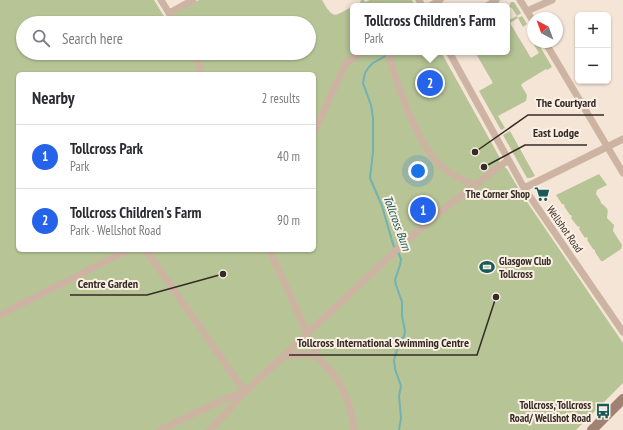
<!DOCTYPE html>
<html lang="en">
<head>
<meta charset="utf-8">
<style>
  body { margin:0; font-family:"PT Sans Narrow",sans-serif; background:#f2f2f3; color:#2b2b33 }
  .controls { position:absolute; right:12px; top:12px; display:grid; overflow:hidden; border-radius:6px; box-shadow:0 1px 3px #0004 }
  .controls button { width:36px; height:36px; display:grid; place-items:center; padding:0; border:0; border-bottom:1px solid #e1e1e2; background:#fff; color:#2b2b33; font:20px sans-serif }
  .compass { position:absolute; left:527px; top:12px; width:36px; height:36px; border-radius:50%; background:#fff; box-shadow:0 1px 3px #0004; rotate:319deg }
  .you { position:absolute; left:418px; top:171px; width:14px; height:14px; margin:-10px; border:3px solid #fff; border-radius:50%; background:#1a73e8; box-shadow:0 0 0 6px #1a73e833 }
  .badge { display:grid; place-items:center; width:26px; height:26px; border-radius:50%; background:#2563eb; color:#fff; font-size:13px; font-weight:700 }
  .pin { position:absolute; translate:-50% -50%; border:2px solid #fff; box-shadow:0 1px 4px #0006 }
  .popup { position:absolute; left:350px; top:3px; width:160px; height:52px; box-sizing:border-box; display:grid; place-content:center; border-radius:6px; background:#fff; filter:drop-shadow(0 1px 3px #0005); font-size:13px; white-space:nowrap; color:#7c7c81 }
  .popup b { font-size:15px; color:#2b2b33 }
  .popup::after { content:''; position:absolute; left:50%; top:100%; margin-left:-8px; border:8px solid transparent; border-top-color:#fff }
  .list { margin:0; padding:0; list-style:none }
  h2 { display:flex; justify-content:space-between; align-items:center; height:52px; margin:0; padding:0 16px; font-size:17px }
  h2 small { font-size:13px; font-weight:400; color:#7c7c81 }
  .list li { display:grid; grid-template-columns:26px 1fr auto; gap:12px; align-items:center; box-sizing:border-box; height:64px; padding:0 16px; border-top:1px solid #e1e1e2 }
  .list b { display:block; font-size:15px; white-space:nowrap }
  .list p { margin:0; font-size:13px; white-space:nowrap; color:#7c7c81 }
  .list em { font-size:13px; font-style:normal; color:#7c7c81 }
  .icon { flex:none; width:22px; height:22px; fill:none; stroke:currentColor; stroke-width:2; stroke-linecap:round; stroke-linejoin:round }
  .map { position:relative; flex:none; width:623px; height:430px; overflow:hidden }
  .search { position:absolute; background:#fff; box-shadow:0 1px 3px #0004; left:16px; top:16px; width:300px; height:44px; display:flex; align-items:center; gap:10px; box-sizing:border-box; padding:0 14px; border-radius:22px; color:#7c7c81; font-size:15px }
  .panel { position:absolute; background:#fff; box-shadow:0 1px 3px #0004; left:16px; top:72px; width:300px; height:180px; border-radius:6px }
  .map>svg:first-child { display:block }
</style>
</head>
<body>
<div class="map">
<svg width="623" height="430" viewBox="0 0 623 430">
  <rect width="100%" height="100%" fill="#f4e5d7"/>
  <path fill="#b6c496" fill-rule="evenodd" d="M0,0H154L165,18L199,0H322C334,21 334,16 353,6V52H441L500,158L499,162L507,169L523,196L623,343V383L576,430H0ZM23,23H309V53H23ZM18,74H314V250H18Z
    M361,0H364L365,2L370,0H412L415,6H354L360,3Z
    M511,2H514L521,13L517,16L518,18L522,16L527,24L523,27L518,18L510,23L531,58L539,53L534,45L538,43L552,67L547,70L546,69L523,83L521,85L527,95L526,101L498,116L505,128L501,130L479,91L493,83L475,52H507V17L509,20L517,16L512,8L509,7Z
    M510,131L535,176L530,178H527L503,135Z
    M599,174L607,185L597,190L596,194L600,200L601,203C609,210 608,208 607,218L614,225L613,231L622,245L621,249L603,261H601L595,252V250L593,249L587,240L588,239L587,237L585,238L579,229L580,228L579,226L578,227L571,218L572,217L571,215H570L564,206H565L563,204H562L556,195Z"/>
  <g fill="none" stroke-linecap="round" stroke-linejoin="round">
    <path stroke="#73b2b3" stroke-width="2" d="M387,55L373,63L369,67L365,73L363,83L371,105L373,118V152L370,178L382,206L393,244L395,248
      M398,252L401,259L400,265L395,280L396,285L402,302V316L405,331L404,336L398,346L394,360L395,369L401,386L399,396L401,418L399,430"/>
    <path stroke="#cdb4a2" stroke-width="7" d="M161,0L175,23
      M419,0L422,6
      M520,0L533,21
      M430,6L440,0
      M487,6L496,0
      M527,11L552,0
      M169,13L193,0
      M545,42L623,173
      M388,52C397,85 417,144 442,167C451,175 463,180 474,185
      M449,52L524,188L623,332
      M194,53L198,61L201,74
      M314,132L345,65L349,61L362,52
      M524,188L623,139
      M146,250L245,392
      M269,250C286,285 301,320 317,355C320,362 328,368 333,374C345,390 352,410 354,430
      M0,315L128,250
      M285,357C295,354 308,353 318,357
      M160,430L223,400L241,393
      M210,430L245,392L406,241L436,215L508,160"/>
    <path stroke="#a08273" stroke-width="10" d="M592,430L623,399"/>
  </g>
  <defs>
    <g id="supermarket-bare" transform="scale(1.2)"><path d="M-6-5.5h2.5l.6 2H6L4.5 2H-2.5L-4.4-4H-6ZM-1.5 3.2a1.3 1.3 0 1 0 .1 0ZM3 3.2a1.3 1.3 0 1 0 .1 0Z" fill="#17595c" stroke="#fbf0e4" stroke-width="2.5" paint-order="stroke"/></g>
    <g id="stadium-bare" transform="scale(1.2)"><path d="M0-5a6.5 5 0 1 0 0 10a6.5 5 0 1 0 0-10ZM-3.5-1.8h7v3.6h-7Z" fill="#17595c" stroke="#fbf0e4" stroke-width="2.5" paint-order="stroke"/></g>
    <g id="bus-bare" transform="scale(1.2)"><path d="M-5-6H5V4H4V6H2V4H-2V6H-4V4H-5ZM-3.5-4V0h7V-4ZM-3.5 1.2v1.5H-2V1.2ZM2 1.2v1.5H3.5V1.2Z" fill="#17595c" stroke="#fbf0e4" stroke-width="2.5" paint-order="stroke"/></g>
  </defs>
  <g fill-rule="evenodd">
    <use href="#supermarket-bare" x="542" y="194"/>
    <use href="#stadium-bare" x="487" y="267"/>
    <use href="#bus-bare" x="603" y="411"/>
  </g>
  <g text-anchor="middle" stroke-width="4" stroke-linejoin="round" paint-order="stroke">
    <g font-size="11" font-weight="bold" fill="#362a25" stroke="#fbf0e4" text-anchor="end">
      <text x="530" y="198">The Corner Shop</text>
      <text x="499" y="265" text-anchor="start">Glasgow Club<tspan x="499" dy="13">Tollcross</tspan></text>
      <text x="591" y="409">Tollcross, Tollcross<tspan x="591" dy="13">Road/ Wellshot Road</tspan></text>
    </g>
    <g font-size="11" fill="#362a25" stroke="#fbf0e4">
      <text transform="translate(565 229) rotate(55)" y="4">Wellshot Road</text>
    </g>
    <g font-size="12" font-style="italic" fill="#17595c" stroke="#fbf0e4">
      <text transform="translate(397 223) rotate(70)" y="4">Tollcross Burn</text>
    </g>
  </g>
  <path fill="none" stroke="#362a25" stroke-width="1.5" d="M475 152L528 115H604M484 167L525 145H587M223 274L147 295H70M496 297L477 355H289"/>
  <g fill="#362a25" stroke="#fbf0e4" stroke-width="1.5">
    <circle cx="475" cy="152" r="4"/>
    <circle cx="484" cy="167" r="4"/>
    <circle cx="223" cy="274" r="4"/>
    <circle cx="496" cy="297" r="4"/>
  </g>
  <g font-size="12" text-anchor="middle" font-weight="bold" fill="#362a25" stroke="#fbf0e4" stroke-width="4" stroke-linejoin="round" paint-order="stroke">
    <text x="566" y="107">The Courtyard</text>
    <text x="556" y="137">East Lodge</text>
    <text x="108" y="288">Centre Garden</text>
    <text x="383" y="347">Tollcross International Swimming Centre</text>
  </g>
</svg>
<div class="controls">
<button>+</button>
<button>−</button>
</div>
<svg class="compass" viewBox="-18 -18 36 36"><path d="M0-13l5 13h-10z" fill="#e53935"/><path d="M0 13l5-13h-10z" fill="#7c7c81"/></svg>
<div class="you"></div>
<div class="pin badge" style="left:423px;top:210px">1</div>
<div class="pin badge" style="left:430px;top:83px">2</div>
<div class="popup"><b>Tollcross Children's Farm</b>Park</div>
<div class="search"><svg class="icon" aria-label="search" viewBox="0 0 24 24"><circle cx="10" cy="10" r="6"/><path d="M15 15l6 6"/></svg>Search here</div>
<section class="panel">
<h2>Nearby<small>2 results</small></h2>
<ul class="list">
<li><span class="badge">1</span><div><b>Tollcross Park</b><p>Park</p></div><em>40 m</em></li>
<li><span class="badge">2</span><div><b>Tollcross Children's Farm</b><p>Park · Wellshot Road</p></div><em>90 m</em></li>
</ul>
</section>
</div>
</body>
</html>
